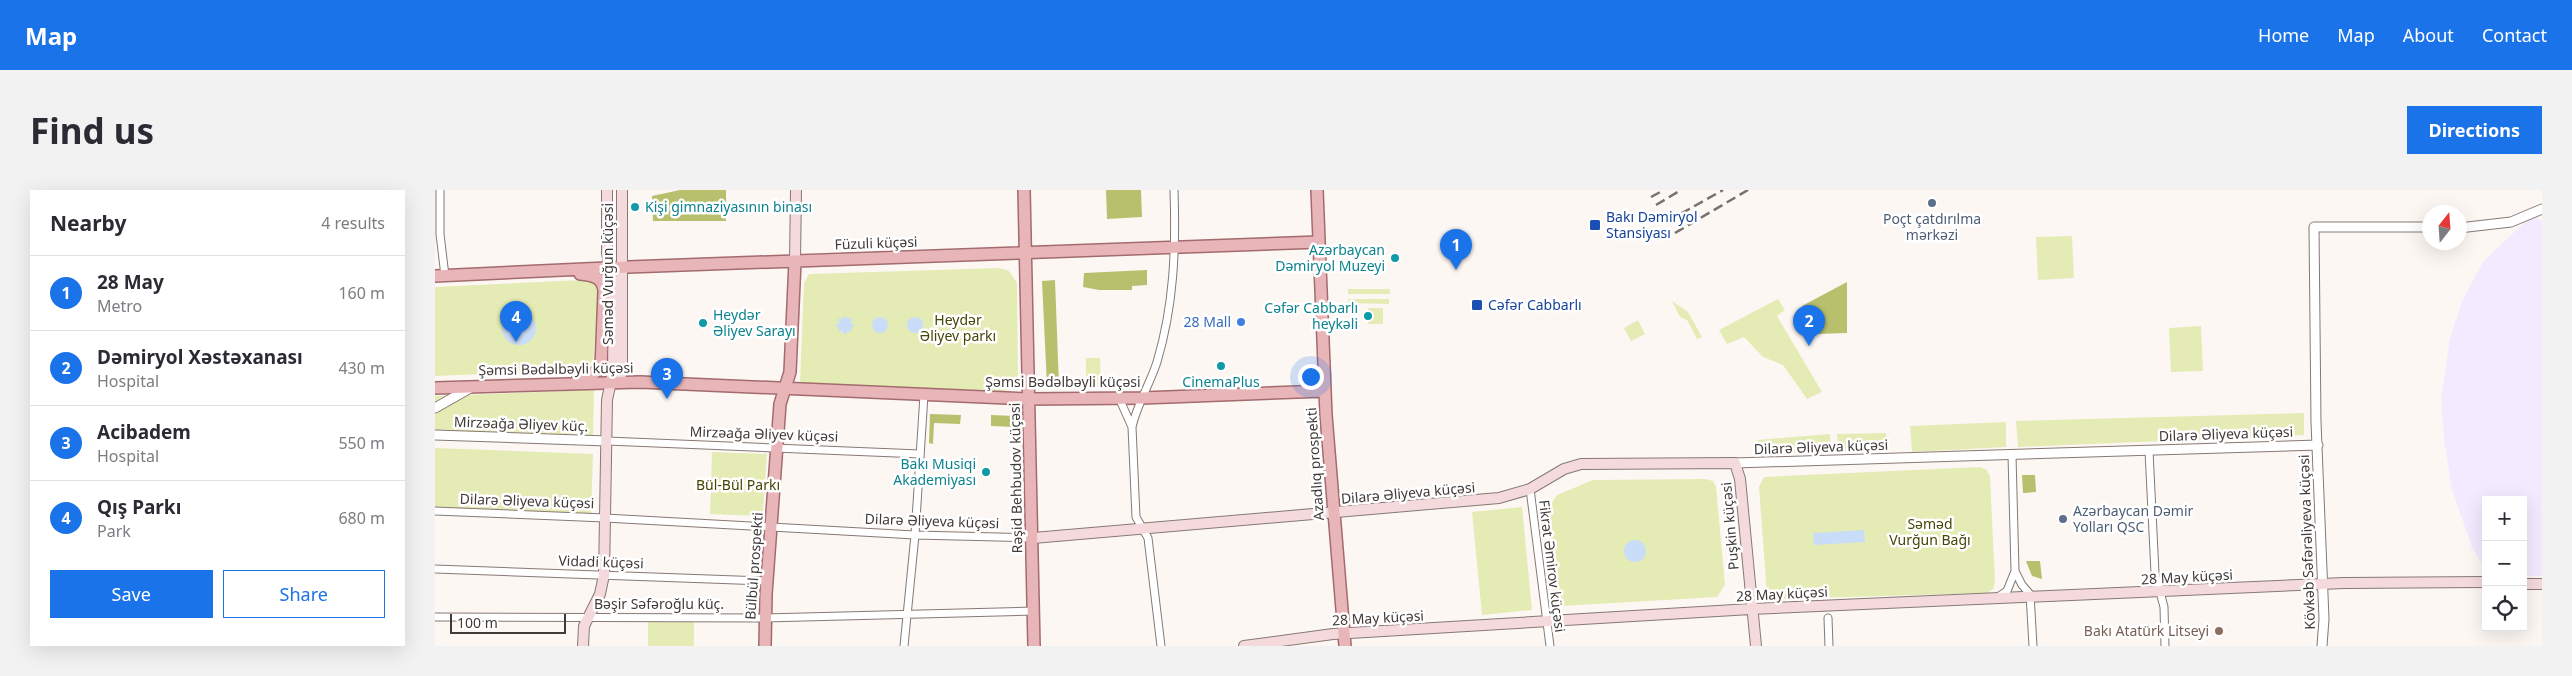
<!DOCTYPE html>
<html lang="en">
<head>
<meta charset="utf-8">
<style>
  body { margin:0; font-family:"Noto Sans",sans-serif; background:#f2f2f3; color:#2b2b33 }
  .controls { position:absolute; right:15px; bottom:15px; display:grid; overflow:hidden; border-radius:0px; box-shadow:0 5px 20px #0002 }
  .controls button { width:45px; height:45px; display:grid; place-items:center; padding:0; border:0; border-bottom:1px solid #e1e1e2; background:#fff; color:#2b2b33; font:25px sans-serif }
  .compass { position:absolute; left:1987px; top:15px; width:45px; height:45px; border-radius:50%; background:#fff; box-shadow:0 5px 20px #0002; rotate:17deg }
  .scale { position:absolute; left:15px; bottom:12px; width:116px; box-sizing:border-box; padding-left:5px; border:2px solid #403b38; border-top:0; font-size:14px; line-height:18px; white-space:nowrap; color:#403b38; -webkit-text-stroke:4px #fff; paint-order:stroke }
  .you { position:absolute; left:875px; top:186px; width:18px; height:18px; margin:-12px; border:4px solid #fff; border-radius:50%; background:#1a73e8; box-shadow:0 0 0 8px #1a73e833 }
  .badge { display:grid; place-items:center; width:32px; height:32px; border-radius:50%; background:#1a73e8; color:#fff; font-size:16px; font-weight:700 }
  .pin { position:absolute; translate:-50% -41px; filter:drop-shadow(0 1px 2px #0008) }
  .pin::after { content:''; position:absolute; top:26px; width:18px; height:15px; background:inherit; clip-path:polygon(0 0,100% 0,50% 100%) }
  .list { margin:0; padding:0; list-style:none }
  h2 { display:flex; justify-content:space-between; align-items:center; height:65px; margin:0; padding:0 20px; font-size:21px }
  h2 small { font-size:16px; font-weight:400; color:#7c7c81 }
  .list li { display:grid; grid-template-columns:32px 1fr auto; gap:15px; align-items:center; box-sizing:border-box; height:75px; padding:0 20px; border-top:1px solid #e1e1e2 }
  .list b { display:block; font-size:19px; white-space:nowrap }
  .list p { margin:0; font-size:16px; white-space:nowrap; color:#7c7c81 }
  .list em { font-size:16px; font-style:normal; color:#7c7c81 }
  .actions { display:flex; gap:10px; padding:15px 20px }
  .actions a { flex:1; padding:11px 0; border:1px solid #1a73e8; border-radius:0px; text-align:center; font-size:18px; color:#1a73e8 }
  .actions .main { background:#1a73e8; color:#fff }
  .icon { flex:none; width:28px; height:28px; fill:none; stroke:currentColor; stroke-width:2; stroke-linecap:round; stroke-linejoin:round }
  .map { position:relative; flex:none; width:2107px; height:456px; overflow:hidden; border-radius:0px }
  header { display:flex; align-items:center; gap:30px; box-sizing:border-box; height:70px; padding:0 25px; background:#1a73e8; color:#fff }
  header strong { font-size:24px }
  nav { display:flex; gap:28px; margin-inline-start:auto; font-size:18px }
  .intro { display:flex; align-items:center; justify-content:space-between; box-sizing:border-box; height:120px; padding:0 30px }
  h1 { margin:0; font-size:35px }
  .button { padding:12px 22px; border-radius:0px; background:#1a73e8; color:#fff; font-size:18px; font-weight:700 }
  main { display:flex; gap:30px; padding:0 30px }
  aside { flex:1; background:#fff; border-radius:0px; box-shadow:0 5px 20px #0002 }
  .map>svg:first-child { display:block }
</style>
</head>
<body>
<header>
<strong>Map</strong>
<nav><a>Home</a><a>Map</a><a>About</a><a>Contact</a></nav>
</header>
<div class="intro"><h1>Find us</h1><a class="button">Directions</a></div>
<main>
<aside>
<h2>Nearby<small>4 results</small></h2>
<ul class="list">
<li><span class="badge">1</span><div><b>28 May</b><p>Metro</p></div><em>160 m</em></li>
<li><span class="badge">2</span><div><b>Dəmiryol Xəstəxanası</b><p>Hospital</p></div><em>430 m</em></li>
<li><span class="badge">3</span><div><b>Acibadem</b><p>Hospital</p></div><em>550 m</em></li>
<li><span class="badge">4</span><div><b>Qış Parkı</b><p>Park</p></div><em>680 m</em></li>
</ul>
<div class="actions"><a class="main">Save</a><a>Share</a></div>
</aside>
<div class="map">
<svg width="2107" height="456" viewBox="0 0 2107 456">
  <rect width="100%" height="100%" fill="#fdf7f4"/>
  <path fill="#f4eaff" d="M2097,25L2107,31V386H2088V310H2051V381L2037,357L2017,300L2009,250L2006,208L2015,149L2027,111L2048,72Z"/>
  <path fill="#e5ebb5" d="M1637,46L1639,88L1603,90L1601,47Z
    M564,78L574,81L582,93L583,197L569,201L371,194L365,191L369,93L374,84Z
    M146,90L160,92L163,98L158,177L145,180L0,186V97Z
    M913,99H955V104H913Z
    M913,109H954V114L913,113Z
    M1343,109L1350,120L1342,126L1387,202L1372,209L1348,175L1328,167L1309,147L1292,154L1284,140Z
    M1237,111L1253,122L1267,147L1262,149L1252,130L1245,127Z
    M933,118H948V134H933V130H937V123H933Z
    M1203,130L1210,144L1196,151L1189,138Z
    M1766,136L1768,181L1736,182L1734,138Z
    M651,168H665L666,197H651Z
    M159,200L158,245L0,240V206Z
    M1869,223V245L1583,257L1581,231Z
    M1571,232V257L1477,262L1475,236Z
    M1451,243L1452,260L1404,262L1402,244Z
    M1395,244L1396,263L1333,262L1323,260L1322,250Z
    M0,258L158,264L156,325L0,319Z
    M277,262L332,264L328,321L325,326L275,324Z
    M1545,277L1552,280L1555,286L1560,393L1558,399L1552,403L1343,409L1332,404L1324,297L1329,287Z
    M1270,289L1278,291L1281,297L1290,395L1282,407L1126,416L1120,411L1112,335L1113,319L1122,305L1158,290Z
    M1087,317L1097,420L1047,425L1037,322Z
    M213,431L259,432V456H213Z"/>
  <path fill="#b8c06d" d="M245,0H291V31H218L217,6Z
    M671,0H706L707,27L672,29Z
    M712,80V95L697,96V100H664L648,97L649,83Z
    M620,90L624,196H612L607,91Z
    M1412,92V143L1382,144L1367,116Z
    M495,224L526,225L525,234L499,233L498,254L494,253Z
    M556,225L580,226V237L556,236Z
    M1587,285H1600L1601,302L1588,303Z
    M1591,371H1605L1607,389L1597,386Z"/>
  <path fill="#caddf8" d="M67 138a17 17 0 1 1 34 0a17 17 0 1 1-34 0Z
    M410,126L413,129L417,128L416,133L420,135L416,138L417,142L413,141L410,145L407,141L403,142L404,138L400,135L404,133L403,128L407,129Z
    M437 135a8 8 0 1 1 16 0a8 8 0 1 1-16 0Z
    M472 135a8 8 0 1 1 16 0a8 8 0 1 1-16 0Z
    M1429,340L1430,352L1379,355L1378,343Z
    M1189 361a11 11 0 1 1 22 0a11 11 0 1 1-22 0Z"/>
  <g fill="none" stroke-linecap="round" stroke-linejoin="round">
    <g stroke="#867973" stroke-width="9">
      <path id="minor" d="M5,0V44L10,86
        M684,208L697,237L701,327L713,348L726,456
        M697,237C702,214 715,194 722,172C739,115 741,59 739,0
        M172,251L485,264
        M1714,261L1720,383L1729,417L1730,456
        M1577,265L1580,381L1587,395L1595,404L1598,456
        M1095,299L1115,456
        M0,321L170,328L480,345L598,348
        M0,379L332,391
        M1563,407L1572,401L1580,381
        M0,427L330,428L598,421
        M1393,428L1394,456
        M469,456L480,345L489,205"/>
    </g>
    <g stroke="#867973" stroke-width="11">
      <path id="tertiary" d="M2024,38L2076,32L2107,19
        M0,218L37,197
        M0,245L172,251
        M1300,273L1883,255
        M1887,456L1889,429L1881,232L1879,37H1994"/>
    </g>
    <g stroke="#867973" stroke-width="12">
      <path id="secondary" d="M360,71L361,0
        M176,192L184,189L187,182V0
        M598,348L1064,308L1095,299L1129,279L1146,274L1300,273L1305,289L1321,456
        M2088,394H2107
        M148,456L149,436L165,404L169,385L172,210L178,182L179,97L172,63V0
        M809,456L898,444L1316,419L1909,393L2051,392"/>
    </g>
    <g stroke="#a36b6e" stroke-width="14">
      <path id="primary" d="M589,0L599,456
        M882,0L891,225L910,456
        M0,86L193,77L884,52
        M143,187L157,185L166,177L169,101C168,87 157,85 145,84
        M0,198L205,192L594,209L707,208L890,201
        M330,456L331,404L345,214L355,182L360,71"/>
    </g>
    <use href="#minor" stroke="#fff" stroke-width="7"/>
    <use href="#tertiary" stroke="#fff" stroke-width="9"/>
    <use href="#secondary" stroke="#f4dadc" stroke-width="10"/>
    <use href="#primary" stroke="#e8b6b9" stroke-width="11"/>
    <path stroke="#76716e" stroke-width="2.5" stroke-dasharray="10 5" stroke-linecap="butt" d="M1216,7L1229,0
      M1221,15L1246,0
      M1233,31L1288,0
      M1240,43L1313,0"/>
  </g>
  <g fill="#5c6f8a" stroke="#fff" stroke-width="2">
    <circle cx="1497" cy="13" r="5"/>
    <circle cx="1628" cy="329" r="5"/>
  </g>
  <g fill="#0f9aa8" stroke="#fff" stroke-width="2">
    <circle cx="200" cy="17" r="5"/>
    <circle cx="960" cy="68" r="5"/>
    <circle cx="933" cy="126" r="5"/>
    <circle cx="268" cy="133" r="5"/>
    <circle cx="786" cy="176" r="5"/>
    <circle cx="551" cy="282" r="5"/>
  </g>
  <g fill="#1a4fb4" stroke="#fff" stroke-width="2">
    <rect x="1154" y="29" width="12" height="12" rx="2.5"/>
    <rect x="1036" y="109" width="12" height="12" rx="2.5"/>
  </g>
  <circle fill="#3f7fe0" stroke="#fff" stroke-width="2" cx="806" cy="132" r="5"/>
  <circle fill="#8d6e63" stroke="#fff" stroke-width="2" cx="1784" cy="441" r="5"/>
  <g text-anchor="middle" stroke-width="5" stroke-linejoin="round" paint-order="stroke">
    <g font-size="14" fill="#0d838f" stroke="#fff" text-anchor="end">
      <text x="210" y="22" text-anchor="start">Kişi gimnaziyasının binası</text>
      <text x="950" y="65">Azərbaycan<tspan x="950" dy="16">Dəmiryol Muzeyi</tspan></text>
      <text x="923" y="123">Cəfər Cabbarlı<tspan x="923" dy="16">heykəli</tspan></text>
      <text x="278" y="130" text-anchor="start">Heydər<tspan x="278" dy="16">Əliyev Sarayı</tspan></text>
      <text x="786" y="197" text-anchor="middle">CinemaPlus</text>
      <text x="541" y="279">Bakı Musiqi<tspan x="541" dy="16">Akademiyası</tspan></text>
    </g>
    <g font-size="14" fill="#164399" stroke="#fff" text-anchor="start">
      <text x="1171" y="32">Bakı Dəmiryol<tspan x="1171" dy="16">Stansiyası</tspan></text>
      <text x="1053" y="120">Cəfər Cabbarlı</text>
    </g>
    <g font-size="14" fill="#4e5e75" stroke="#fff">
      <text x="1497" y="34">Poçt çatdırılma<tspan x="1497" dy="16">mərkəzi</tspan></text>
      <text x="1638" y="326" text-anchor="start">Azərbaycan Dəmir<tspan x="1638" dy="16">Yolları QSC</tspan></text>
    </g>
    <g font-size="14" fill="#403b38" stroke="#fff">
      <text transform="translate(441 53) rotate(-2)" y="5">Füzuli küçəsi</text>
      <text transform="translate(173 84) rotate(-90)" y="5">Səməd Vurğun küçəsi</text>
      <text transform="translate(121 179) rotate(-1)" y="5">Şəmsi Bədəlbəyli küçəsi</text>
      <text x="628" y="197">Şəmsi Bədəlbəyli küçəsi</text>
      <text transform="translate(86 234) rotate(2)" y="5">Mirzəağa Əliyev küç.</text>
      <text transform="translate(329 244) rotate(2)" y="5">Mirzəağa Əliyev küçəsi</text>
      <text transform="translate(1791 244) rotate(-2)" y="5">Dilarə Əliyeva küçəsi</text>
      <text transform="translate(1386 257) rotate(-2)" y="5">Dilarə Əliyeva küçəsi</text>
      <text transform="translate(880 274) rotate(-94)" y="5">Azadlıq prospekti</text>
      <text transform="translate(581 288) rotate(-91)" y="5">Rəşid Behbudov küçəsi</text>
      <text transform="translate(973 303) rotate(-5)" y="5">Dilarə Əliyeva küçəsi</text>
      <text transform="translate(92 311) rotate(2)" y="5">Dilarə Əliyeva küçəsi</text>
      <text transform="translate(497 331) rotate(2)" y="5">Dilarə Əliyeva küçəsi</text>
      <text transform="translate(1295 336) rotate(-95)" y="5">Puşkin küçəsi</text>
      <text transform="translate(1872 352) rotate(-92)" y="5">Kövkəb Səfərəliyeva küçəsi</text>
      <text transform="translate(166 372) rotate(2)" y="5">Vidadi küçəsi</text>
      <text transform="translate(319 376) rotate(-86)" y="5">Bülbül prospekti</text>
      <text transform="translate(1117 376) rotate(83)" y="5">Fikrət Əmirov küçəsi</text>
      <text transform="translate(1752 387) rotate(-3)" y="5">28 May küçəsi</text>
      <text transform="translate(1347 404) rotate(-3)" y="5">28 May küçəsi</text>
      <text x="224" y="419">Bəşir Səfəroğlu küç.</text>
      <text transform="translate(943 428) rotate(-3)" y="5">28 May küçəsi</text>
    </g>
    <g font-size="14" fill="#434705" stroke="#fff">
      <text x="523" y="135">Heydər<tspan x="523" dy="16">Əliyev parkı</tspan></text>
      <text x="303" y="300">Bül-Bül Parkı</text>
      <text x="1495" y="339">Səməd<tspan x="1495" dy="16">Vurğun Bağı</tspan></text>
    </g>
    <g font-size="14" fill="#366cbe" stroke="#fff" text-anchor="end">
      <text x="796" y="137">28 Mall</text>
    </g>
    <g font-size="14" fill="#785e54" stroke="#fff" text-anchor="end">
      <text x="1774" y="446">Bakı Atatürk Litseyi</text>
    </g>
  </g>
</svg>
<div class="controls">
<button>+</button>
<button>−</button>
<button><svg class="icon" aria-label="locate" viewBox="0 0 24 24"><circle cx="12" cy="12" r="6"/><path d="M12 2v4M12 18v4M2 12h4M18 12h4"/></svg></button>
</div>
<svg class="compass" viewBox="-18 -18 36 36"><path d="M0-13l5 13h-10z" fill="#e53935"/><path d="M0 13l5-13h-10z" fill="#7c7c81"/></svg>
<div class="scale">100 m</div>
<div class="you"></div>
<div class="pin badge" style="left:1021px;top:80px">1</div>
<div class="pin badge" style="left:1374px;top:156px">2</div>
<div class="pin badge" style="left:232px;top:209px">3</div>
<div class="pin badge" style="left:81px;top:152px">4</div>
</div>
</main>
</body>
</html>
